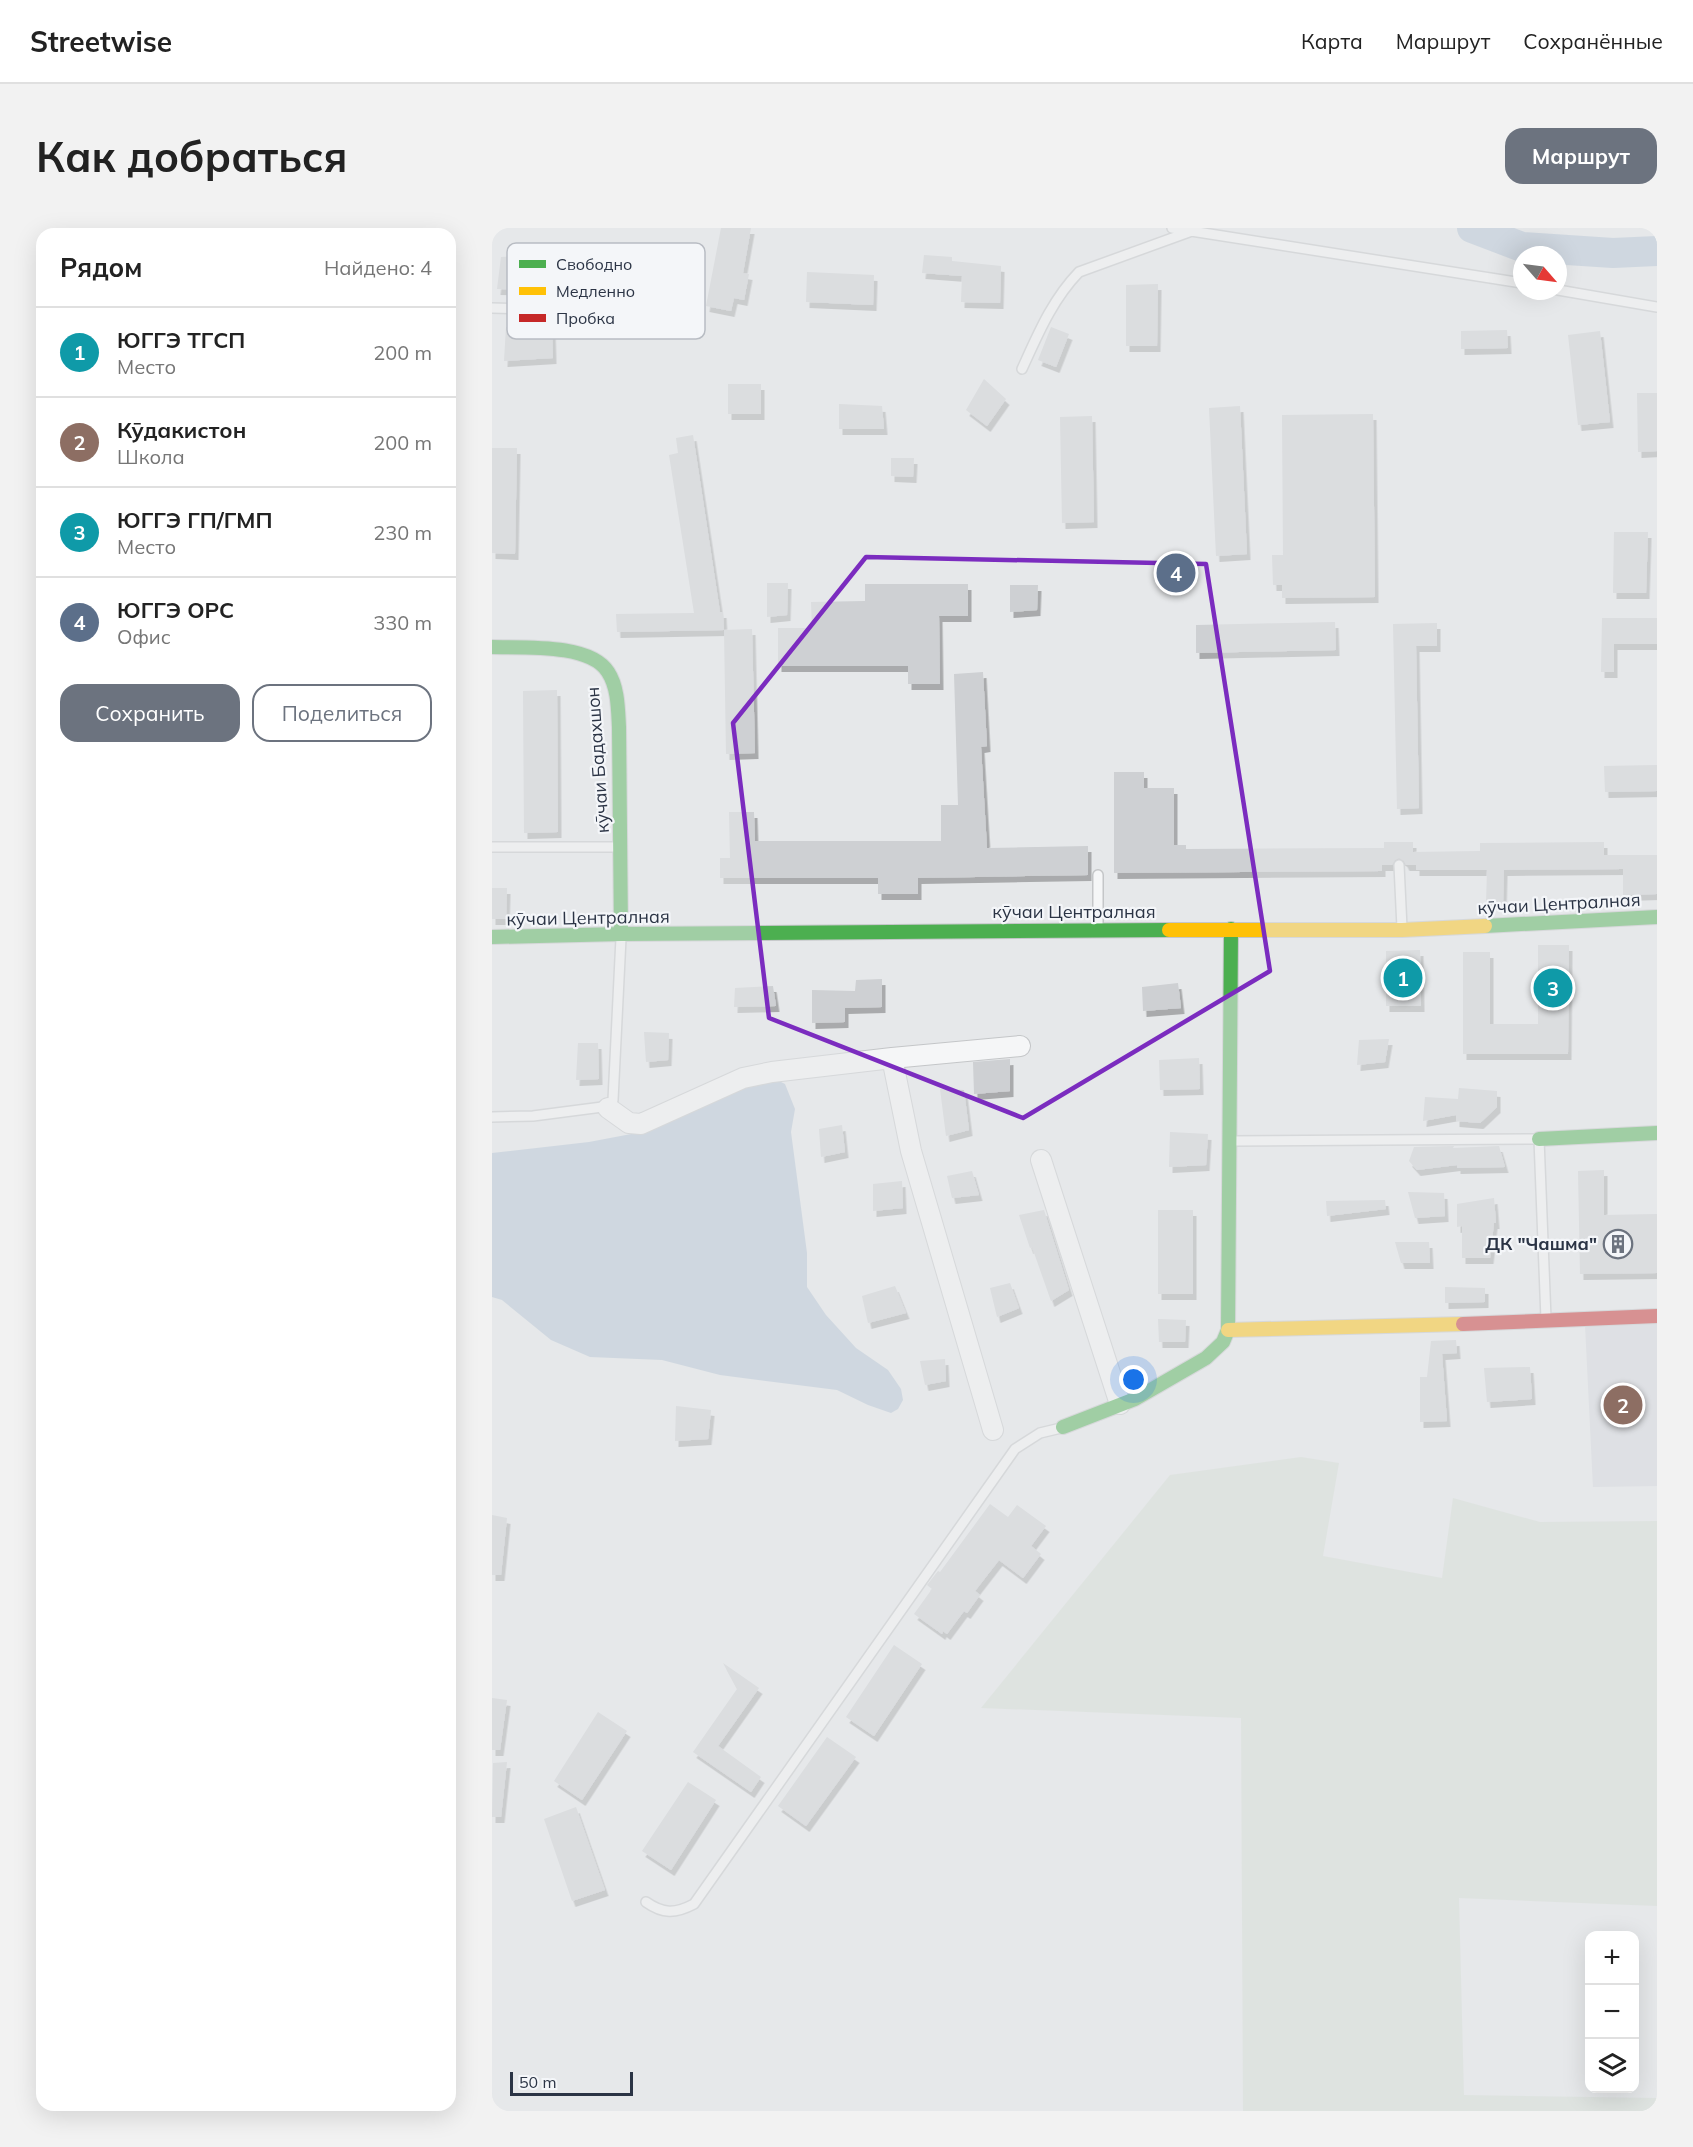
<!DOCTYPE html>
<html lang="ru">
<head>
<meta charset="utf-8">
<style>
  body { margin:0; font-family:Mulish,sans-serif; background:#f2f2f2; color:#222 }
  .controls { position:absolute; right:18px; bottom:18px; display:grid; overflow:hidden; border-radius:12px; box-shadow:0 6px 24px #0002 }
  .controls button { width:54px; height:54px; display:grid; place-items:center; padding:0; border:0; border-bottom:2px solid #e0e0e0; background:#fff; color:#222; font:30px sans-serif }
  .compass { position:absolute; left:1021px; top:18px; width:54px; height:54px; border-radius:50%; background:#fff; box-shadow:0 6px 24px #0002; rotate:118deg }
  .scale { position:absolute; left:18px; bottom:15px; width:123px; box-sizing:border-box; padding-left:6px; border:3px solid #2b3445; border-top:0; font-size:16px; line-height:21px; white-space:nowrap; color:#2b3445; -webkit-text-stroke:4px #f4f6f9; paint-order:stroke }
  .you { position:absolute; left:642px; top:1152px; width:21px; height:21px; margin:-15px; border:4px solid #fff; border-radius:50%; background:#1a73e8; box-shadow:0 0 0 9px #1a73e833 }
  .badge { display:grid; place-items:center; width:39px; height:39px; border-radius:50%; background:#6c737f; color:#fff; font-size:20px; font-weight:700 }
  .pin { position:absolute; translate:-50% -50%; border:3px solid #fff; box-shadow:0 2px 6px #0006 }
  .list { margin:0; padding:0; list-style:none }
  h2 { display:flex; justify-content:space-between; align-items:center; height:78px; margin:0; padding:0 24px; font-size:26px }
  h2 small { font-size:20px; font-weight:400; color:#767676 }
  .list li { display:grid; grid-template-columns:39px 1fr auto; gap:18px; align-items:center; box-sizing:border-box; height:90px; padding:0 24px; border-top:2px solid #e0e0e0 }
  .list b { display:block; font-size:22px; white-space:nowrap }
  .list p { margin:0; font-size:20px; white-space:nowrap; color:#767676 }
  .list em { font-size:20px; font-style:normal; color:#767676 }
  .actions { display:flex; gap:12px; padding:18px 24px }
  .actions a { flex:1; padding:14px 0; border:2px solid #6c737f; border-radius:18px; text-align:center; font-size:21px; color:#6c737f }
  .actions .main { background:#6c737f; color:#fff }
  .icon { flex:none; width:33px; height:33px; fill:none; stroke:currentColor; stroke-width:2; stroke-linecap:round; stroke-linejoin:round }
  .map { position:relative; flex:none; width:1165px; height:1883px; overflow:hidden; border-radius:18px }
  header { display:flex; align-items:center; gap:36px; box-sizing:border-box; height:84px; padding:0 30px; background:#fff; border-bottom:2px solid #e0e0e0 }
  header strong { font-size:28px }
  nav { display:flex; gap:33px; margin-inline-start:auto; font-size:21px }
  .intro { display:flex; align-items:center; justify-content:space-between; box-sizing:border-box; height:144px; padding:0 36px }
  h1 { margin:0; font-size:42px }
  .button { padding:15px 27px; border-radius:18px; background:#6c737f; color:#fff; font-size:21px; font-weight:700 }
  main { display:flex; gap:36px; padding:0 36px }
  aside { flex:1; background:#fff; border-radius:18px; box-shadow:0 6px 24px #0002 }
  .map>svg:first-child { display:block }
</style>
</head>
<body>
<header>
<strong>Streetwise</strong>
<nav><a>Карта</a><a>Маршрут</a><a>Сохранённые</a></nav>
</header>
<div class="intro"><h1>Как добраться</h1><a class="button">Маршрут</a></div>
<main>
<aside>
<h2>Рядом<small>Найдено: 4</small></h2>
<ul class="list">
<li><span class="badge" style="background:#0f9aa8">1</span><div><b>ЮГГЭ ТГСП</b><p>Место</p></div><em>200 m</em></li>
<li><span class="badge" style="background:#8d6e63">2</span><div><b>Кӯдакистон</b><p>Школа</p></div><em>200 m</em></li>
<li><span class="badge" style="background:#0f9aa8">3</span><div><b>ЮГГЭ ГП/ГМП</b><p>Место</p></div><em>230 m</em></li>
<li><span class="badge" style="background:#5c6f8a">4</span><div><b>ЮГГЭ ОРС</b><p>Офис</p></div><em>330 m</em></li>
</ul>
<div class="actions"><a class="main">Сохранить</a><a>Поделиться</a></div>
</aside>
<div class="map">
<svg width="1165" height="1883" viewBox="0 0 1165 1883">
  <defs>
    <filter id="shadow"><feDropShadow dx="3.5" dy="6" stdDeviation="0" flood-color="#0004"/></filter>
  </defs>
  <rect width="100%" height="100%" fill="#e6e8ea"/>
  <path fill="#d4d7dd" d="M1165,1093V1258L1101,1259L1093,1096Z"/>
  <path fill="#d6ded6" d="M809,1229L847,1235L831,1328L950,1350L961,1270L1048,1294L1165,1293V1678L967,1670L972,1867L1165,1870V1883H751L749,1490L489,1480L678,1247Z"/>
  <path fill="#b4c4d5" d="M275,847L293,856L303,881L299,904L315,1025V1059L334,1087L364,1120L396,1142L409,1161L411,1172L406,1181L399,1185L376,1177L345,1162L228,1147L170,1132L98,1129L59,1112L10,1072L0,1069V925L97,914L155,903Z"/>
  <g fill="none" stroke-linecap="round" stroke-linejoin="round">
    <path stroke="#b4c4d5" stroke-width="30" d="M980,0L1030,19L1121,25L1165,23"/>
  </g>
  <path fill="#ced0d3" filter="url(#shadow)" d="M229,0H259L251,45L257,46L252,72L242,70L239,83L214,78Z
    M61,26L64,62L5,61L9,29Z
    M432,27L460,29V33L509,38L508,75L469,74L470,48L430,45Z
    M315,44L382,47L381,77L314,74Z
    M666,56L665,118H634V57Z
    M14,99H60L61,130L12,133Z
    M559,99L577,106L564,139L546,132Z
    M1015,102L1016,120L969,121V103Z
    M1108,103L1118,194L1086,197L1076,107Z
    M492,151L514,171L495,198L474,182Z
    M236,156H269V186H236Z
    M1145,165H1165V223L1146,224Z
    M347,176L390,178L392,201H347Z
    M748,178L755,326L724,328L717,180Z
    M881,186L883,369L790,370V357H781L780,327H791L790,187Z
    M600,188L602,294L570,295L568,189Z
    M201,207L228,384H231L232,402L125,404L124,386L202,385L177,227L186,225L184,210Z
    M0,220H25L23,326L0,325Z
    M399,230H422L421,249L399,248Z
    M1122,304H1156L1154,365H1121Z
    M275,355H296L295,387L275,389Z
    M373,356H476V388H447L448,456H416V438H286V400H320L319,374L373,373Z
    M518,357H546L545,382L518,384Z
    M1110,390H1165V416H1122V444H1109Z
    M843,394L844,422L704,425V397Z
    M945,395V418H924L927,580L905,581L901,396Z
    M260,401L263,525L234,526L232,402Z
    M491,444L495,518L489,519L495,620L596,618V647L426,650V666H386V650H228V630H238L237,584H262L263,613H449V577H466L462,446Z
    M65,462L66,604L32,605L31,463Z
    M1165,537V563L1113,564L1112,538Z
    M622,544H652V560H682V617H694V621L892,620V614H921V624L988,623V615L1112,614V627H1165V666L1131,667V641L1012,642L1011,676H994L995,642H924V637H914L912,633L907,630L903,632L900,637H890V643L622,645Z
    M0,660H15L14,691H0Z
    M1046,717H1077L1076,826H971V724H998V796H1046Z
    M928,722L929,778H894V723Z
    M390,751V779L353,780V794L320,795V762L363,763L364,752Z
    M686,755L689,780L651,783L650,759Z
    M281,758L284,778L242,779L243,760Z
    M152,804L177,805L176,832L154,834Z
    M897,811L893,834L865,837L867,812Z
    M86,815H106L107,851L84,852Z
    M707,830L708,861L668,862L667,832Z
    M518,831V863L482,866L481,834Z
    M967,860L1005,863V879L988,895L964,893V887L931,893L933,869L966,871Z
    M448,861L472,862L477,902L454,908Z
    M350,897L353,924L329,929L327,901Z
    M678,904L716,906L714,937L677,939Z
    M962,918L961,920L1007,918L1013,939L965,940V937L925,942L917,933L922,919Z
    M1112,942V987L1165,986V1045L1088,1046L1086,943Z
    M480,943L487,967L460,970L455,948Z
    M410,953L411,980L381,983V956Z
    M916,964L952,965L953,988L923,990Z
    M1002,970L1004,995H1002L998,1030H970V998L965,999V976Z
    M893,972L894,981L835,988L834,973Z
    M552,982L577,1062L559,1073L540,1019L538,1020L527,987Z
    M666,982H701V1066H666Z
    M903,1014H937L938,1035H909Z
    M518,1055L527,1080L505,1089L498,1060Z
    M403,1058L414,1085L376,1095L370,1068Z
    M953,1059L993,1060V1074L953,1075Z
    M666,1091L694,1092L693,1114H667Z
    M964,1112L965,1125L950,1126L955,1193L928,1194V1149H935L939,1113Z
    M453,1131L454,1153L433,1157L428,1133Z
    M1038,1139L1040,1171L995,1174L992,1140Z
    M184,1178L219,1182L216,1211L183,1213Z
    M498,1276L516,1289L525,1277L554,1298L539,1318L549,1326L531,1350L507,1332L483,1363L488,1367L475,1385L472,1383L455,1406L451,1403L450,1406L422,1386L440,1361L435,1357L446,1343L448,1344Z
    M0,1287L15,1290L9,1347H0Z
    M402,1417L430,1436L382,1508L354,1489Z
    M231,1435L267,1460L226,1518L269,1549L259,1564L201,1524L245,1461Z
    M0,1470L15,1472L8,1522H0Z
    M106,1484L135,1503L90,1572L62,1553Z
    M335,1509L364,1529L314,1598L286,1578Z
    M15,1534L9,1589H0L1,1535Z
    M196,1554L224,1572L179,1642L150,1623Z
    M84,1579L113,1662L80,1673L52,1591Z"/>
  <g fill="none" stroke-linecap="round" stroke-linejoin="round">
    <g stroke="#c4c6c8" stroke-width="12">
      <path id="lane" d="M680,0L1030,55
        M1066,62L1165,79
        M0,80L127,83
        M530,141C546,106 560,72 587,44L697,4
        M0,619H127
        M907,637L910,700
        M606,699V647
        M0,889L41,888L118,878L121,872L129,710
        M741,913L1047,911L1054,1091
        M154,1674C171,1686 183,1686 202,1676L523,1221L548,1205L569,1200"/>
    </g>
    <g stroke="#c4c6c8" stroke-width="22">
      <path id="street" d="M116,880L137,895L149,896L251,850L280,844L400,830
        M549,932L628,1176
        M501,1202L419,923L400,830L528,818"/>
    </g>
    <g stroke="#c4c6c8" stroke-width="16">
      <path id="fast" d="M0,419C30,420 98,415 116,444C126,459 126,481 127,499L129,706
        M993,698L1165,689
        M0,709L129,706L677,702
        M1047,911L1165,905
        M571,1199L643,1171L714,1130L731,1114L736,1102L739,701"/>
    </g>
    <g stroke="#c4c6c8" stroke-width="16">
      <path id="slow" d="M677,702H910L993,698
        M736,1102L971,1096"/>
    </g>
    <g stroke="#c4c6c8" stroke-width="16">
      <path id="jam" d="M971,1096L1165,1088"/>
    </g>
    <use href="#lane" stroke="#f5f6f7" stroke-width="9"/>
    <use href="#street" stroke="#f5f6f7" stroke-width="20"/>
    <use href="#fast" stroke="#4caf50" stroke-width="14"/>
    <use href="#slow" stroke="#ffc107" stroke-width="14"/>
    <use href="#jam" stroke="#c62828" stroke-width="14"/>
  </g>
  <path d="M0 0H1165V1883H0ZM374,329L714,336L778,743L531,890L277,790L241,495Z" fill="#e6e8ea" fill-opacity=".55" fill-rule="evenodd"/>
  <path fill="none" stroke="#7b2cbf" stroke-width="4.5" stroke-linejoin="round" d="M374,329L714,336L778,743L531,890L277,790L241,495Z"/>
  <defs>
    <g id="building-ring" transform="scale(1.5)"><circle r="9.5" fill="#f4f6f9" stroke="#6c737f" stroke-width="1.5"/><path d="M-4-6H4V6H1V3H-1V6H-4ZM-2.5-4.3h1.7v1.8h-1.7ZM.8-4.3h1.7v1.8H.8ZM-2.5-1h1.7V.8h-1.7ZM.8-1h1.7V.8H.8Z" fill="#6c737f"/></g>
  </defs>
  <g fill-rule="evenodd">
    <use href="#building-ring" x="1126" y="1016"/>
  </g>
  <g text-anchor="middle" stroke-width="4.5" stroke-linejoin="round" paint-order="stroke">
    <g font-size="18" fill="#2b3445" stroke="#f4f6f9">
      <text transform="translate(106 532) rotate(-94)" y="6">кӯчаи Бадахшон</text>
      <text transform="translate(1067 676) rotate(-3)" y="6">кӯчаи Централная</text>
      <text x="582" y="690">кӯчаи Централная</text>
      <text transform="translate(96 690) rotate(-1)" y="6">кӯчаи Централная</text>
    </g>
    <g font-size="18" font-weight="bold" fill="#2b3445" stroke="#f4f6f9" text-anchor="end">
      <text x="1105" y="1022">ДК "Чашма"</text>
    </g>
  </g>
  <rect x="15" y="15" width="198" height="96" rx="9" fill="#f4f6f9" stroke="#b8bcc3" stroke-width="1.5"/>
  <rect x="27" y="32" width="27" height="8" fill="#4caf50"/>
  <rect x="27" y="59" width="27" height="8" fill="#ffc107"/>
  <rect x="27" y="86" width="27" height="8" fill="#c62828"/>
  <g font-size="16" fill="#2b3445">
    <text x="64" y="42">Свободно</text>
    <text x="64" y="69">Медленно</text>
    <text x="64" y="96">Пробка</text>
  </g>
</svg>
<div class="controls">
<button>+</button>
<button>−</button>
<button><svg class="icon" aria-label="layers" viewBox="0 0 24 24"><path d="M12 4l9 5-9 5-9-5zM3 14l9 5 9-5"/></svg></button>
</div>
<svg class="compass" viewBox="-18 -18 36 36"><path d="M0-13l5 13h-10z" fill="#e53935"/><path d="M0 13l5-13h-10z" fill="#767676"/></svg>
<div class="scale">50 m</div>
<div class="you"></div>
<div class="pin badge" style="left:911px;top:750px;background:#0f9aa8">1</div>
<div class="pin badge" style="left:1131px;top:1177px;background:#8d6e63">2</div>
<div class="pin badge" style="left:1061px;top:760px;background:#0f9aa8">3</div>
<div class="pin badge" style="left:684px;top:345px;background:#5c6f8a">4</div>
</div>
</main>
</body>
</html>
